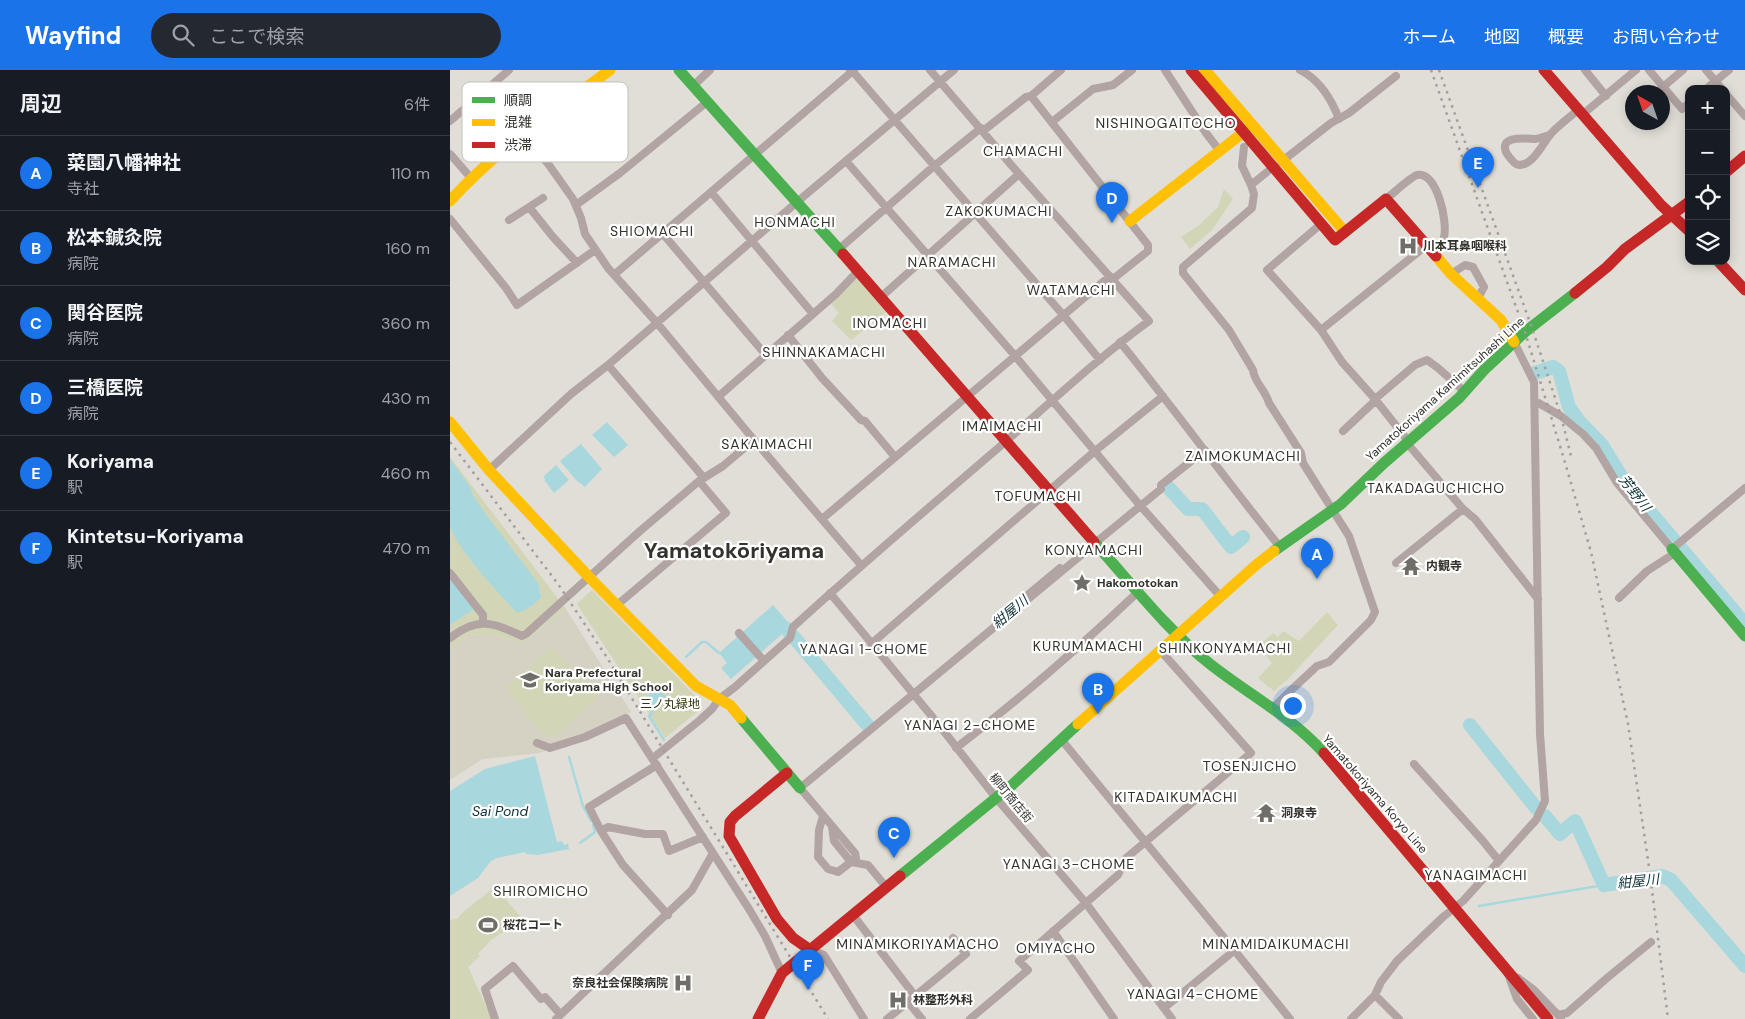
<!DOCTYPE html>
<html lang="ja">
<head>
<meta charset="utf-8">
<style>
  body { margin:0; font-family:"DM Sans","Noto Sans JP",sans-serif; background:#242831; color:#f1f3f6 }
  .controls { position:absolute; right:15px; top:15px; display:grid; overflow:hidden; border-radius:10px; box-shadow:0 2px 12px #0003 }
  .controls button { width:45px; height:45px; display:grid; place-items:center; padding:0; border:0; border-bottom:1px solid #363941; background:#171b24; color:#f1f3f6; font:25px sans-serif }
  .compass { position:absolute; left:1175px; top:15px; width:45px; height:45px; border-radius:50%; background:#171b24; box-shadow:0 2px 12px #0003; rotate:320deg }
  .you { position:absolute; left:842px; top:635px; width:18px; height:18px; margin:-12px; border:4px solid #fff; border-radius:50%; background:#1a73e8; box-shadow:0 0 0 8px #1a73e833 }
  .badge { display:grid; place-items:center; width:32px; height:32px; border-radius:50%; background:#1a73e8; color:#fff; font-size:16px; font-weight:700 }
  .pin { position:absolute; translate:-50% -41px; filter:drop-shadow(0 1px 2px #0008) }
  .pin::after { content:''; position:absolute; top:26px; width:18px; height:15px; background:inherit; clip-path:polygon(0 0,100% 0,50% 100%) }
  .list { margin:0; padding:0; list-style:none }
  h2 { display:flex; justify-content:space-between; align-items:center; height:65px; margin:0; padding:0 20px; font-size:21px }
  h2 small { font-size:16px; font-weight:400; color:#9ea1a6 }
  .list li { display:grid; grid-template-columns:32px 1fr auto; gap:15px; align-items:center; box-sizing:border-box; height:75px; padding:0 20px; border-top:1px solid #363941 }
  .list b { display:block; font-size:19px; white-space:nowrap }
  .list p { margin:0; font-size:16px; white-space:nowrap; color:#9ea1a6 }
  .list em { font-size:16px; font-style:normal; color:#9ea1a6 }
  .icon { flex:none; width:28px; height:28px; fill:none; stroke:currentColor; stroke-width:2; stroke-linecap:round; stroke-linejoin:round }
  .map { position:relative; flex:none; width:1295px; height:949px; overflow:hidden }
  header { display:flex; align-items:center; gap:30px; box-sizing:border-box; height:70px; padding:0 25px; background:#1a73e8; color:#fff }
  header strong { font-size:24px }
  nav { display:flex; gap:28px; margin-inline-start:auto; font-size:18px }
  .search { width:350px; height:45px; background:#242831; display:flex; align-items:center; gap:12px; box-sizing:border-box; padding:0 18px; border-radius:28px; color:#9ea1a6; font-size:19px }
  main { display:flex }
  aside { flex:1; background:#171b24 }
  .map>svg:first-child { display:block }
</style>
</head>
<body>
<header>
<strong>Wayfind</strong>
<div class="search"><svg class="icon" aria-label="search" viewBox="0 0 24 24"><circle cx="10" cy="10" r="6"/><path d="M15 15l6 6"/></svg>ここで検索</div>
<nav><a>ホーム</a><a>地図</a><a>概要</a><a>お問い合わせ</a></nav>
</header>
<main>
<aside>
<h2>周辺<small>6件</small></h2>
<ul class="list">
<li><span class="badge">A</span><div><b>菜園八幡神社</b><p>寺社</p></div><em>110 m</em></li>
<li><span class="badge">B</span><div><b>松本鍼灸院</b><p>病院</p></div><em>160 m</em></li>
<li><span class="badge">C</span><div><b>関谷医院</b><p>病院</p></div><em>360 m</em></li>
<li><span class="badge">D</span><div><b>三橋医院</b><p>病院</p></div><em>430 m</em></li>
<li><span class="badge">E</span><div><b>Koriyama</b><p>駅</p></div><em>460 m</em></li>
<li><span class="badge">F</span><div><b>Kintetsu-Koriyama</b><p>駅</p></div><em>470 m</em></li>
</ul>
</aside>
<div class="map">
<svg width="1295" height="949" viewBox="0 0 1295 949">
  <rect width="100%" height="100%" fill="#e0ded6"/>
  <path fill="#d5d2c4" d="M116,539L181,642L90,683L33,689L0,710V578L17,565L41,564L72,573Z"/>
  <path fill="#d2d6b7" d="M774,119L783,129L762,160L740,179L731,167L748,156L768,137Z
    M408,205L436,242L401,270L382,251L389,243L381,234Z
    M0,387L116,539L72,573L41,564L17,565L0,578Z
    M142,520L251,632L252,638L215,668L127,534Z
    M877,542L888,555L838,609L824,621L808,608L822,593L809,576L823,563L828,567L833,561L849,571Z
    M102,577L150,626L104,667L92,663L55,618Z
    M45,817L71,847L70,851L41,870L28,884L30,886L18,897L42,949H0V850L7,849L13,842Z"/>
  <path fill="#a8d8dd" d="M157,352L178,375L164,387L142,365Z
    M131,374L152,399L135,417L126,410L110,391Z
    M0,389L20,417L23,425L35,443L88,513L91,527C85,535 76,540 67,543C51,525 3,476 0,454C0,436 0,408 0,389Z
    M106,395L119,410L104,423L95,411L94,406Z
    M0,509L24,539L0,555Z
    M323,535L338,552L340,557L281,609L271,598L277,593L269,583Z
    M206,615L218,630L202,643L197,628Z
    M85,686L107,772L112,771L114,775L118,774L119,779L88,785L76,784L75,782L47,788L41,791L28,808L0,826V721L35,699Z"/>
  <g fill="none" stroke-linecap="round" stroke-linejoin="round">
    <path stroke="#a8d8dd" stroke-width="2.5" d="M236,587L252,572H256L269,583
      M202,643L199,646L214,670
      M119,687L133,736L141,751
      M130,773L145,762L143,755
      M1029,836L1154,815"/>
    <path stroke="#a8d8dd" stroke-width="14" d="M1085,303L1103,297L1109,301L1119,337L1128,350L1152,375L1174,411L1295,554
      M717,416L738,439H752L781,477L793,467
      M337,559L419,657
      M1020,655L1087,739
      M1095,746L1110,764L1125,751L1154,815L1212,806L1221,810L1295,896"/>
    <path stroke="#b1a4a3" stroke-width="8" d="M400,0L405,4L614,246L650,290
      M611,0L581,26L698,175V181L663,209
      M715,0L756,63L769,80
      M850,0C870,10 881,28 889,49
      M1135,0L1156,26
      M1199,0L1232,39L1239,33
      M1256,0L1272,19
      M243,16L260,0
      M1256,19L1279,0
      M1207,22L1233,0
      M1276,24L1295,46
      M1133,44L1186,0
      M0,51L59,0
      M602,52L643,19L663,15L682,0
      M533,61L576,27L581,26
      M73,65L99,95L123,129L131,148L135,164L158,198L207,253L304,370L411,495
      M1100,65C1095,66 1090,69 1085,69C1079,69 1049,64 1056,82C1058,86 1063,92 1066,94C1080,100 1093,74 1099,66C1107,56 1119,48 1128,40
      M794,77L792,96L801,115L817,102
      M0,84L21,108
      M396,91L566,287L688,433L770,526
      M831,92L881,53L899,43L946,6
      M801,115L804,124L802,138L733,197V203L779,260L803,300C804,312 816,321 819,333L851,383L853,393L899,466L925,542L921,550L879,592L867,596L837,624
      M261,122L363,244
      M936,129C944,123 959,108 967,105C987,100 998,153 994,167C993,173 988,179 983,183
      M126,135L170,103L257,32
      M79,137L103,167L127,193
      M0,149L56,218L67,235L145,180
      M59,150L93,128
      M871,154L817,200L871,260L892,292L925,329L955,367L957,373L1013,439L1025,449L1088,529
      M213,164L315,284
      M389,179L484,96L531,58
      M165,204L404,0
      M1001,204L1015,195L1023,197L1034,217L1028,228
      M431,227L569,104
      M871,260L977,175
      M338,265L372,308L411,350L415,351L445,387
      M670,272C725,340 776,410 830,477
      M158,295L254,408
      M269,326L386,224L408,201
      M925,329L965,295L977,290L988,298L1014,321
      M1085,331L1111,346L1133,364L1146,378L1167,413L1222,479L1295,418
      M893,361L926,330
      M39,400L121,324L158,295L347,132L504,0
      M372,449L660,206
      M946,493L1013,439
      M0,503L33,545V553
      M380,523L489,655L546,728L635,832L722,949
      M1169,528L1197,501L1225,483
      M567,534L610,498
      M167,535L276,443L249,411
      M289,563L314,591
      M0,568C28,546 43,553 72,566L76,564L190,461L249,411L273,396L304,370
      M421,574L645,381L713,326
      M822,639L835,626
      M611,669C687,763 765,855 840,949
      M87,673L100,678L135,667L176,648L299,839L315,866L332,903
      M506,678C570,629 631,576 689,521
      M203,688L250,650L262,639L269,629L285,617L340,568L343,557C412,494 483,434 554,373C602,331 648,288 699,251L569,104L480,0
      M964,694L1033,771L1049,791
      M207,695L139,737L151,761L173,795L218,845
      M373,746L369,760L368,787L378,799L388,802L406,788L405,783L350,718L641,477L644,471L650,469L711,419V415L755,380
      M382,757L384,771L401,792L418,795L437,818
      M151,761L158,757L195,764H213L219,781L253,767
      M403,845L465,926L458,932L472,949
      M603,861L664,949
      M359,879L374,885L414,949
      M1058,904L1067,929L1083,949
      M1068,908L1084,920L1111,948
      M925,925L949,949
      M465,926L516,884L503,868
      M714,938L785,880
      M1108,945L1117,943L1157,908L1201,872
      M45,949L35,919L63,896L91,929L95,927L110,944
      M106,949L242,820L263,783
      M437,949L458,932
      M520,949L578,900L569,891L668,805L675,789L801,683L710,580
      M901,949L925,925L931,912L947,891L993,847L1013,831L1086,750L1095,731L1090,664L1084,312L1064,272"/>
    <path stroke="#4caf50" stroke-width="11" d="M229,0L393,184
      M644,472C681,513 716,559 760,594C798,624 842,647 874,683
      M1222,479L1295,566
      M824,481L891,434L934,393L1009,328L1034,300L1075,262L1125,223
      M291,648L350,718
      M450,806L562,715L628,654"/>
    <path stroke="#ffc107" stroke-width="11" d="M755,0L895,162
      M0,131C47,79 104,41 160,0
      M680,151L799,58
      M986,186L1001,204L1051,250L1064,272
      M0,352L39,400L139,507L246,616L280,635L291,648
      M628,654L806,495L824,481"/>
    <path stroke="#c62828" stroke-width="11" d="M741,0L885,170L936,129L986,186
      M1094,0L1211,135L1239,161
      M1276,102L1295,86
      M393,184L644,472
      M1268,191L1295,220
      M1125,223L1157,197L1175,179L1239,132
      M874,683L1098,949
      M337,703L285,746L280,752L279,766L327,849L343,868L359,879
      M308,949L332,903L450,806"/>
    <path stroke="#a49d9a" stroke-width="2.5" stroke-dasharray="2.5 5" stroke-linecap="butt" d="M981,0L1075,262L1114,389L1141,482L1178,654L1200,804L1218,949
      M989,0L1082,258L1111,346L1122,390
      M0,372L108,514L156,586L378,949"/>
  </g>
  <defs>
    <g id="hospital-bare" transform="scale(1.5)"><path d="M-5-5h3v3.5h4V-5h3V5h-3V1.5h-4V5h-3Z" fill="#706e68" stroke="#fff" stroke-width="2.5" paint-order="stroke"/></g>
    <g id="temple-bare" transform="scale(1.5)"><path d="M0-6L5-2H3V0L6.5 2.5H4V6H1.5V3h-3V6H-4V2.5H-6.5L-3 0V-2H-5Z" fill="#706e68" stroke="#fff" stroke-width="2.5" paint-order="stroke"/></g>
    <g id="sight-bare" transform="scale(1.5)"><path d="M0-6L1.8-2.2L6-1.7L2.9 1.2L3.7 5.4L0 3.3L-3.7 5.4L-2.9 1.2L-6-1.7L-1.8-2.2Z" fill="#706e68" stroke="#fff" stroke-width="2.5" paint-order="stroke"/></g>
    <g id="school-bare" transform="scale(1.5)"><path d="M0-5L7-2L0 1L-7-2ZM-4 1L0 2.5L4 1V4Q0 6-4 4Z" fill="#706e68" stroke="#fff" stroke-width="2.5" paint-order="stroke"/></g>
    <g id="stadium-bare" transform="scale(1.5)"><path d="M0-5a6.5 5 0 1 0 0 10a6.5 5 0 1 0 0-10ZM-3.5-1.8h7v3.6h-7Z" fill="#706e68" stroke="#fff" stroke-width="2.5" paint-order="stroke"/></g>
  </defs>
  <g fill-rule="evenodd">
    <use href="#hospital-bare" x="958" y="176"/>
    <use href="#temple-bare" x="961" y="496"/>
    <use href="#sight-bare" x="632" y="513"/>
    <use href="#school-bare" x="80" y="610"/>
    <use href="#temple-bare" x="816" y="743"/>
    <use href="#stadium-bare" x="38" y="855"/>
    <use href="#hospital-bare" x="233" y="913"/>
    <use href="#hospital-bare" x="448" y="930"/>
  </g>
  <g text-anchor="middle" stroke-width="4.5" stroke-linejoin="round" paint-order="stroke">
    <g font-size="12" font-weight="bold" fill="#33322d" stroke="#fff" text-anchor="start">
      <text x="973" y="180">川本耳鼻咽喉科</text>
      <text x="976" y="500">内観寺</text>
      <text x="647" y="517">Hakomotokan</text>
      <text x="95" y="607">Nara Prefectural<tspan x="95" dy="14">Koriyama High School</tspan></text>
      <text x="831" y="747">洞泉寺</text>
      <text x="53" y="859">桜花コート</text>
      <text x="218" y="917" text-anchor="end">奈良社会保険病院</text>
      <text x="463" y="934">林整形外科</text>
    </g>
    <g font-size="12" fill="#33322d" stroke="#fff">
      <text transform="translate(995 319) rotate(-42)" y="4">Yamatokoriyama Kamimitsuhashi Line</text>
      <text transform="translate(925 724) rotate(49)" y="4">Yamatokoriyama Koryo Line</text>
      <text transform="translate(561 728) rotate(50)" y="4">柳町商店街</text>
    </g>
    <g font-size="12" fill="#2e340c" stroke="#fff">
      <text x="220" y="638">三ノ丸緑地</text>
    </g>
    <g font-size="14" letter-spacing="1" fill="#33322d" stroke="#fff">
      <text x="716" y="58">NISHINOGAITOCHO</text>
      <text x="573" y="86">CHAMACHI</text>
      <text x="549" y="146">ZAKOKUMACHI</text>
      <text x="345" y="157">HONMACHI</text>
      <text x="202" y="166">SHIOMACHI</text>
      <text x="502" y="197">NARAMACHI</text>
      <text x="621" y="225">WATAMACHI</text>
      <text x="440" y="258">INOMACHI</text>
      <text x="374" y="287">SHINNAKAMACHI</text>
      <text x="552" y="361">IMAIMACHI</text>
      <text x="317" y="379">SAKAIMACHI</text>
      <text x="793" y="391">ZAIMOKUMACHI</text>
      <text x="986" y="423">TAKADAGUCHICHO</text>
      <text x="588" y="431">TOFUMACHI</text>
      <text x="644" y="485">KONYAMACHI</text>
      <text x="638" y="581">KURUMAMACHI</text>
      <text x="775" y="583">SHINKONYAMACHI</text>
      <text x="414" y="584">YANAGI 1-CHOME</text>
      <text x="520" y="660">YANAGI 2-CHOME</text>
      <text x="800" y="701">TOSENJICHO</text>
      <text x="726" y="732">KITADAIKUMACHI</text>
      <text x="619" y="799">YANAGI 3-CHOME</text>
      <text x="1026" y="810">YANAGIMACHI</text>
      <text x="91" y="826">SHIROMICHO</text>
      <text x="468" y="879">MINAMIKORIYAMACHO</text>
      <text x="826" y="879">MINAMIDAIKUMACHI</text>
      <text x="606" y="883">OMIYACHO</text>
      <text x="743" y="929">YANAGI 4-CHOME</text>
    </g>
    <g font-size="14" font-style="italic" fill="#0f3237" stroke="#fff">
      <text transform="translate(1185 423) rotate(52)" y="5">芳野川</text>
      <text transform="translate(560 542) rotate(-40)" y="5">紺屋川</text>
      <text x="50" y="746">Sai Pond</text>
      <text transform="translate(1188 811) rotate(-6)" y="5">紺屋川</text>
    </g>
    <g font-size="22" font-weight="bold" fill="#33322d" stroke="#fff">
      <text x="284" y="488">Yamatokōriyama</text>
    </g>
  </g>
  <rect x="12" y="12" width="166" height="80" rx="8" fill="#fff" stroke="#c2c2c0" stroke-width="1"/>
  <rect x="22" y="27" width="23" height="6" fill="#4caf50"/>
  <rect x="22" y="49" width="23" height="7" fill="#ffc107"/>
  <rect x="22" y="72" width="23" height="6" fill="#c62828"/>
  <g font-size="14" fill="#33322d">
    <text x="54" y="35">順調</text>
    <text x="54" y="57">混雑</text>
    <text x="54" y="80">渋滞</text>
  </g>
</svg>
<div class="controls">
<button>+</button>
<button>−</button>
<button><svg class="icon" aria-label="locate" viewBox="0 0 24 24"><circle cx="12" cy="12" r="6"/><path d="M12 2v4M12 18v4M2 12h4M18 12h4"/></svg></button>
<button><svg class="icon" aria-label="layers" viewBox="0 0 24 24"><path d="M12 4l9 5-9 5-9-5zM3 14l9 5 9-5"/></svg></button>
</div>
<svg class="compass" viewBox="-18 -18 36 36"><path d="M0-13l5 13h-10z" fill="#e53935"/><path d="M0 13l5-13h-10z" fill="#9ea1a6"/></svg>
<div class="you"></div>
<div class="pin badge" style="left:867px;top:509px">A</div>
<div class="pin badge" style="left:648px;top:644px">B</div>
<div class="pin badge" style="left:444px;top:788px">C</div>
<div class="pin badge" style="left:662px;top:153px">D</div>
<div class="pin badge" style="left:1028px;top:118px">E</div>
<div class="pin badge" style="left:358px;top:920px">F</div>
</div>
</main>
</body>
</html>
